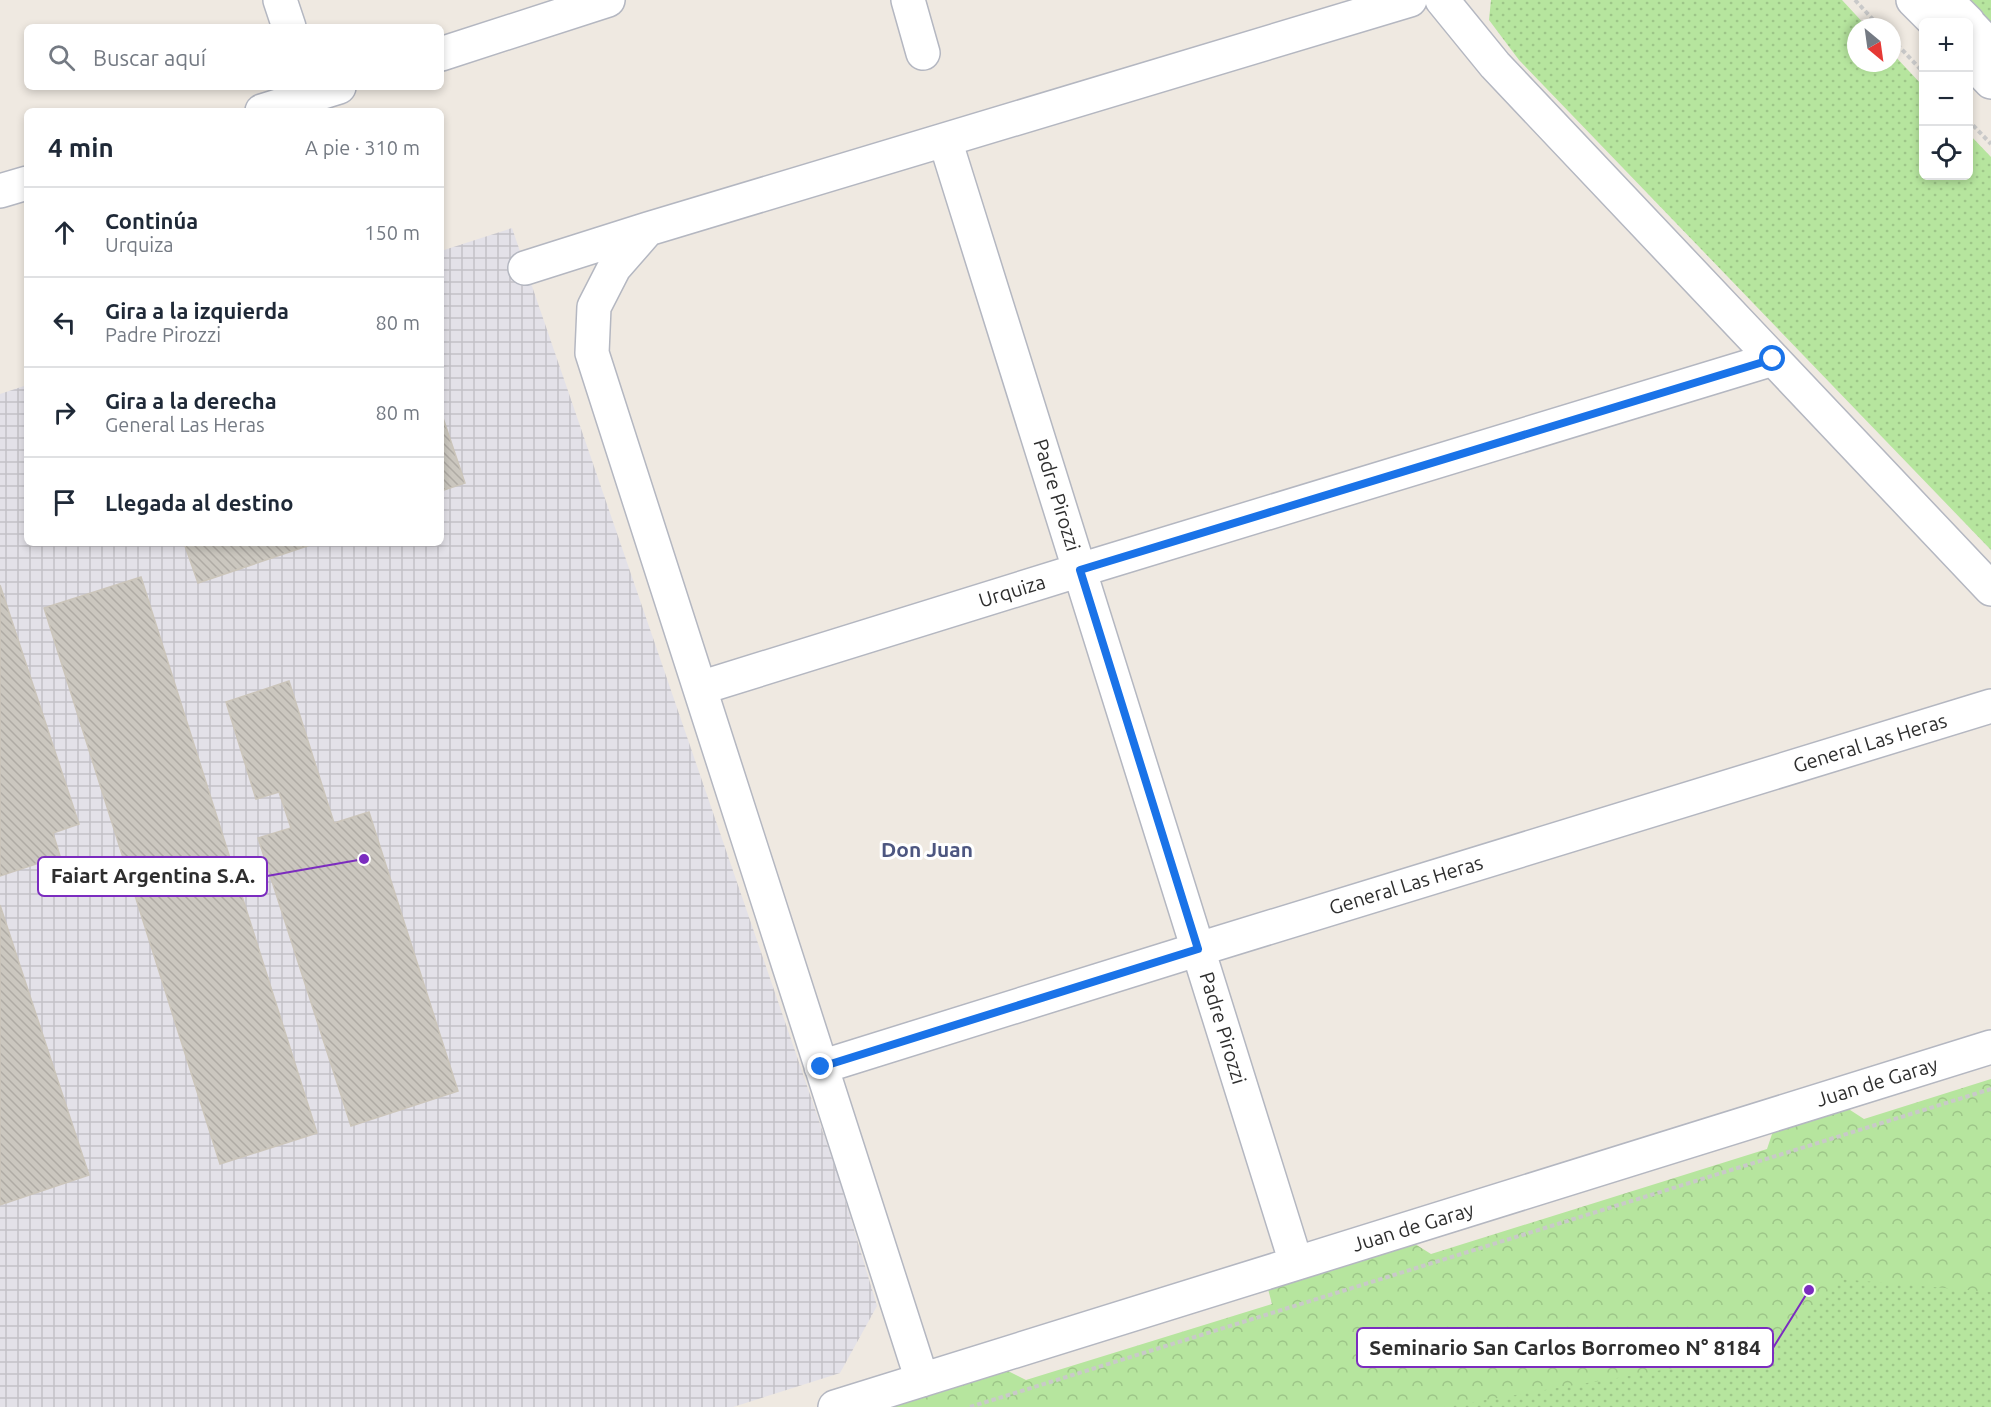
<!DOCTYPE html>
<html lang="es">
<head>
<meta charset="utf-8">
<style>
  body { margin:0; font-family:Ubuntu,sans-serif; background:#f6f6f7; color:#1f2937 }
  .controls { position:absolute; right:18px; top:18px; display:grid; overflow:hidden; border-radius:9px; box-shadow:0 3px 9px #0003 }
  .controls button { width:54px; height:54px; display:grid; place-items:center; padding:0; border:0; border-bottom:2px solid #e0e1e3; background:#fff; color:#1f2937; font:30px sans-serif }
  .compass { position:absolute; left:1847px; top:18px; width:54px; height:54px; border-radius:50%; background:#fff; box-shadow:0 3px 9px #0003; rotate:151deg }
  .stop { position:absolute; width:18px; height:18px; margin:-14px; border:4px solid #1a73e8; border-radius:50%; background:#fff }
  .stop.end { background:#1a73e8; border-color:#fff; box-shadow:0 2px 6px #0008 }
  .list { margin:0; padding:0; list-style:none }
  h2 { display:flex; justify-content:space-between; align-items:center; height:78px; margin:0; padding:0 24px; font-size:26px }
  h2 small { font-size:20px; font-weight:400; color:#747a83 }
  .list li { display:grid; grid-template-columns:39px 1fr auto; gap:18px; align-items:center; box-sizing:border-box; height:90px; padding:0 24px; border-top:2px solid #e0e1e3 }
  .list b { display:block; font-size:22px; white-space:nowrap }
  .list p { margin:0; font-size:20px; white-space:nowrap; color:#747a83 }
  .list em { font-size:20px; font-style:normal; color:#747a83 }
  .icon { flex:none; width:33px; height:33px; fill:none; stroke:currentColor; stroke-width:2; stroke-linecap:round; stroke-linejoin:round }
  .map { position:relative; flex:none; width:1991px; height:1407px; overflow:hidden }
  .search { position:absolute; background:#fff; box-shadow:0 3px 9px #0003; left:24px; top:24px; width:420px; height:66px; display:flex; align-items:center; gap:15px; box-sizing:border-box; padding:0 21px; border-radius:9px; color:#747a83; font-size:22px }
  .panel { position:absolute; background:#fff; box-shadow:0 3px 9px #0003; left:24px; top:108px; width:420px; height:438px; border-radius:9px }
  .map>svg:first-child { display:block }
</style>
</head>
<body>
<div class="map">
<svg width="1991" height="1407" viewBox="0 0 1991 1407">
  <defs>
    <pattern id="industrial-grid" width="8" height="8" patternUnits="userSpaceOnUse" patternTransform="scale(1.5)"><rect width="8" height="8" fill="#e3e1e8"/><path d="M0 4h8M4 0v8" fill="none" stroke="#c3c1c7"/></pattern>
    <pattern id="grass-dots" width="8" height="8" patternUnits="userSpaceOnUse" patternTransform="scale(1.5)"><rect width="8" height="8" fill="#b6e59e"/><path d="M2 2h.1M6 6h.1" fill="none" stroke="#9dc588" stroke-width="1.8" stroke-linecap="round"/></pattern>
    <pattern id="forest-crowns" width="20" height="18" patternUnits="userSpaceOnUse" patternTransform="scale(1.5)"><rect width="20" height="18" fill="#b6e59e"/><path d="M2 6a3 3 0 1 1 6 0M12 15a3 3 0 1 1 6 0" fill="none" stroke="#9dc588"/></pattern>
    <pattern id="building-back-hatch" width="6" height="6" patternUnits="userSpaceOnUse" patternTransform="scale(1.5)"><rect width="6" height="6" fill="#cbc7bf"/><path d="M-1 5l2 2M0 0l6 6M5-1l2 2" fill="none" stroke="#afaba4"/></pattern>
  </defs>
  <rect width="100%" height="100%" fill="#efe9e1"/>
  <path fill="url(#industrial-grid)" d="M512,228L838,1176L877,1306L840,1373L733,1407H0V394L27,385V543H441V251Z"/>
  <path fill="url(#grass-dots)" d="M1491,0H1842L1867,27H1856V63H1892V53L1923,86L1924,176H1968L1969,134L1991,157V550L1519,60L1489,20Z
    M1946,0H1991V47Z
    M1991,1173V1407H1263Z"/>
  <path fill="url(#forest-crowns)" d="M1991,1079V1292L1840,1279L1771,1350L1623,1377L1444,1407H889L1006,1370L1026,1380L1272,1304L1268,1289L1415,1244L1431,1254L1767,1149L1773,1131L1847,1108L1864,1119Z"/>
  <path fill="url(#building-back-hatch)" stroke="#cbc5ba" stroke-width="1.5" d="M441,412L465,483L441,491Z
    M184,543H316L198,583Z
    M141,577L317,1133L220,1164L44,608Z
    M0,585L79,824L53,833L60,856L0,876Z
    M289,681L334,823L369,812L458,1091L351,1126L258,838L291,828L279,792L256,799L226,702Z
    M0,905L89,1175L0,1205Z"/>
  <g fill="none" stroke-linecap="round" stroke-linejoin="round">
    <g stroke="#b4b7c1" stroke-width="36">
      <path id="street" d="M280,0L289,27
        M908,0L923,53
        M1442,0L1495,65L1991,589
        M945,140L1296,1263
        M648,229L614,268L594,307L592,353L922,1380
        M525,268L648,229L1410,0
        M700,688L1080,570L1773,359
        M821,1067L1199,949L1991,706
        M835,1407L1991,1047"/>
    </g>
    <g stroke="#b4b7c1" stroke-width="36">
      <path id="secondary" d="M1913,0L1935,22
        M1946,0L1968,22
        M1968,23L1991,47
        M441,54L608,0
        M1968,58L1991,82
        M262,111L339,87
        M0,191L27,183"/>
    </g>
    <path stroke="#c9c9c9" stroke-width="4" stroke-dasharray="4.5 3" stroke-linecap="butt" d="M1855,0L1880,27
      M1892,39L1924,73
      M1968,120L1991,144
      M970,1407L1991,1089"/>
    <use href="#street" stroke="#fff" stroke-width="33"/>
    <use href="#secondary" stroke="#fff" stroke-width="33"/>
  </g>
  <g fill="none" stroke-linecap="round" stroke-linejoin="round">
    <path stroke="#1a73e8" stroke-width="8" d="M821,1067L1198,949L1080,570L1773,359"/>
  </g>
  <g text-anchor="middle" stroke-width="6" stroke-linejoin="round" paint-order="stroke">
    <g font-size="20" fill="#2e2e2e" stroke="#fff">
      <text transform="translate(1057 495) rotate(73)" y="7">Padre Pirozzi</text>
      <text transform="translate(1012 591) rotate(-17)" y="7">Urquiza</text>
      <text transform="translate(1870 743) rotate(-17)" y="7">General Las Heras</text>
      <text transform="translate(1406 885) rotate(-17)" y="7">General Las Heras</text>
      <text transform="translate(1223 1028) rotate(73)" y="7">Padre Pirozzi</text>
      <text transform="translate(1877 1082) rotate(-17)" y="7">Juan de Garay</text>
      <text transform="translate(1413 1227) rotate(-17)" y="7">Juan de Garay</text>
    </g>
    <g font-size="21" font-weight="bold" fill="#4d5680" stroke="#fff">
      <text x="927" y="857">Don Juan</text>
    </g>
  </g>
  <path fill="none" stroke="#7b2cbf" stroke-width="2" d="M364 859L267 876M1809 1290L1773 1348"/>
  <g fill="#7b2cbf" stroke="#fff" stroke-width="2">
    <circle cx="364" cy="859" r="6"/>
    <circle cx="1809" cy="1290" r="6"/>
  </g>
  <g fill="#fff" stroke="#7b2cbf" stroke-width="2">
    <rect x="38" y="857" width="229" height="39" rx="6"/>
    <rect x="1357" y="1328" width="416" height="39" rx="6"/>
  </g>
  <g font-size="21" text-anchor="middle" font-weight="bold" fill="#2e2e2e">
    <text x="153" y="883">Faiart Argentina S.A.</text>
    <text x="1565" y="1355">Seminario San Carlos Borromeo N° 8184</text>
  </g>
</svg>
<div class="controls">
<button>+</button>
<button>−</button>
<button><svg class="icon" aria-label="locate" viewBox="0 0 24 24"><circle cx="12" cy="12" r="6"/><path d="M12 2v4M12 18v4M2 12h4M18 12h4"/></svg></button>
</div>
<svg class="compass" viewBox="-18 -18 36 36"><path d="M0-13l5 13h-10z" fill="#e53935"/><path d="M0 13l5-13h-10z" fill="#747a83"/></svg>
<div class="stop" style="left:1773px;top:359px"></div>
<div class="stop end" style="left:821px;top:1067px"></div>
<div class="search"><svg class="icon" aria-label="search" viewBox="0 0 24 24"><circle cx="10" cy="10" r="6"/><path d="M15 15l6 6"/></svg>Buscar aquí</div>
<section class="panel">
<h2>4 min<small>A pie · 310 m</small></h2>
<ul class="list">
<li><svg class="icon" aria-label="ahead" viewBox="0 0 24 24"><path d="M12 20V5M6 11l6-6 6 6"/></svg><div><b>Continúa</b><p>Urquiza</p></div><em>150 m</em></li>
<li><svg class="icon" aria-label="left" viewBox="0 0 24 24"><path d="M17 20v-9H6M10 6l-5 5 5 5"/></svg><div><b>Gira a la izquierda</b><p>Padre Pirozzi</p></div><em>80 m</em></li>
<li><svg class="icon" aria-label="right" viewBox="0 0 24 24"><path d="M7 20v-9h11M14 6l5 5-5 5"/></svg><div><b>Gira a la derecha</b><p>General Las Heras</p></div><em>80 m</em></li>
<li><svg class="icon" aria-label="arrive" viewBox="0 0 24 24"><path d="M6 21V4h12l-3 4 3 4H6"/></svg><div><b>Llegada al destino</b></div></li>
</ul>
</section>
</div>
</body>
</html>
